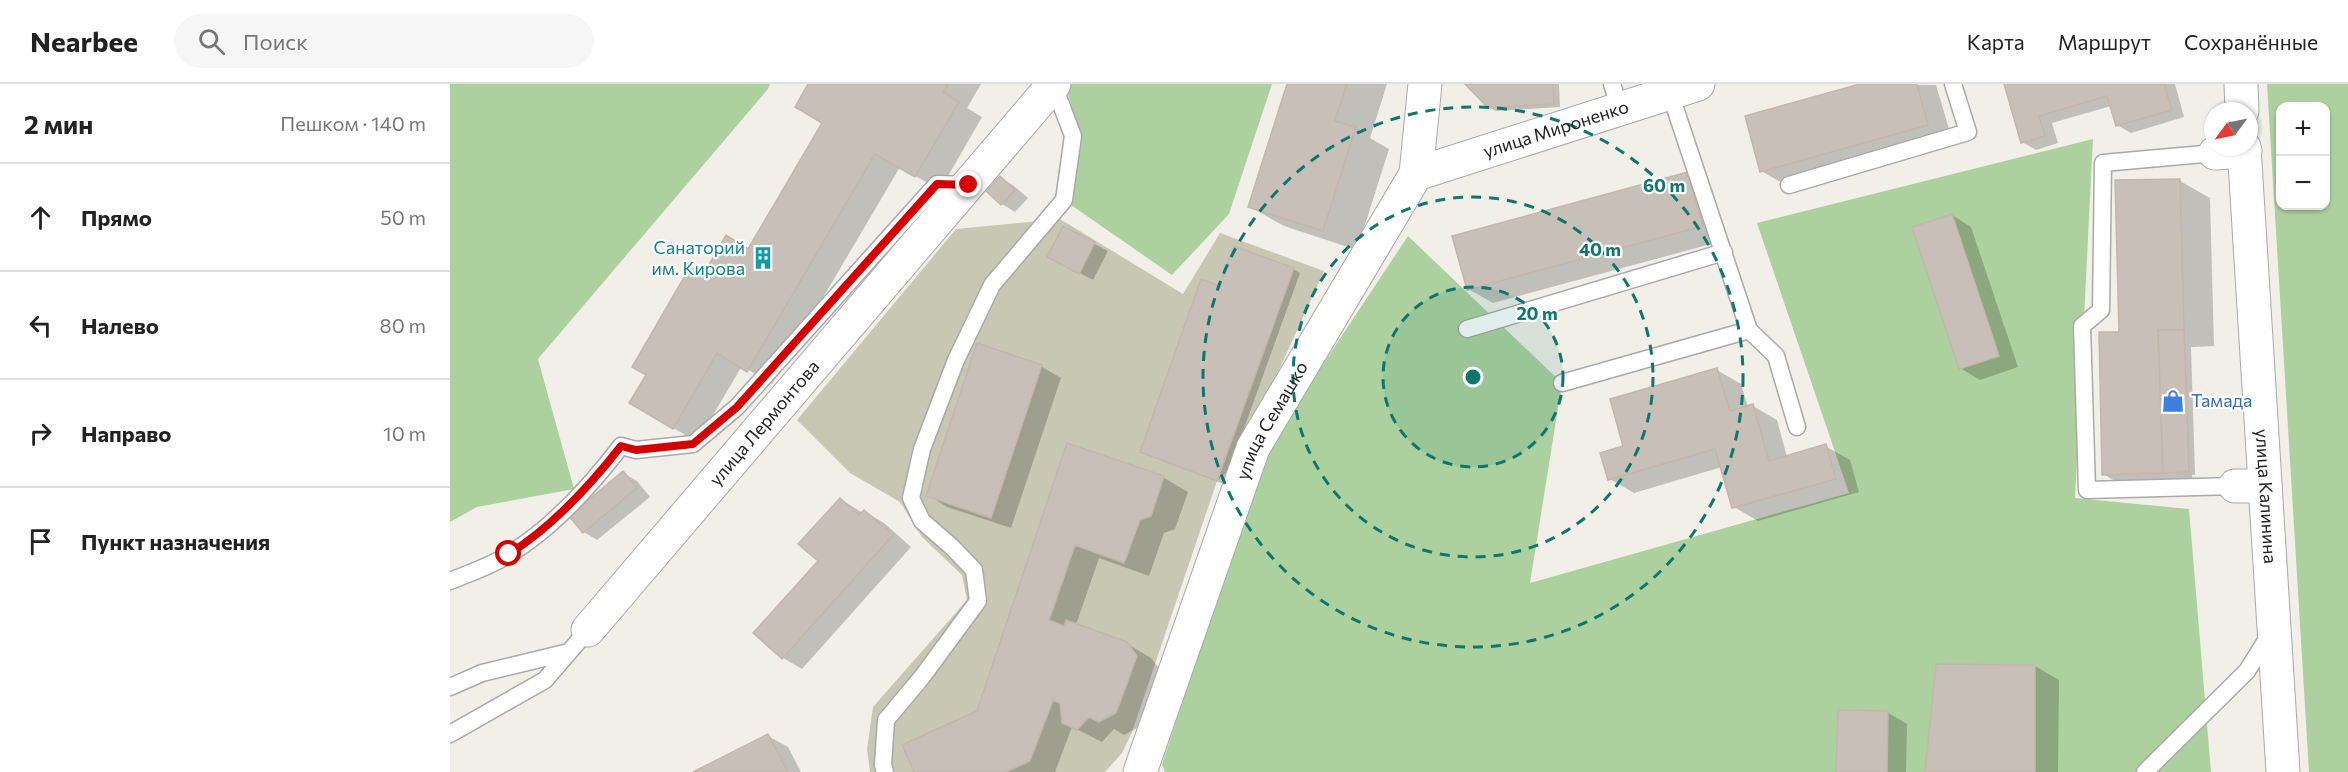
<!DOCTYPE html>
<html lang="ru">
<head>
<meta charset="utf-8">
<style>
  body { margin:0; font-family:Commissioner,sans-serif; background:#f6f6f6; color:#222 }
  .controls { position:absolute; right:18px; top:18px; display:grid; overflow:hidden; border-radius:12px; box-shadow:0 2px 4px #0004 }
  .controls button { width:54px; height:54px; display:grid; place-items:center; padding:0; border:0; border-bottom:2px solid #e0e0e0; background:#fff; color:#222; font:30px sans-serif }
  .compass { position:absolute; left:1754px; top:18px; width:54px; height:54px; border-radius:50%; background:#fff; box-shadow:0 2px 4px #0004; rotate:237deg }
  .stop { position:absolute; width:18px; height:18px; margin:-14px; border:4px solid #d40000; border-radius:50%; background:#fff }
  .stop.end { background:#d40000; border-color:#fff; box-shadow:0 2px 6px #0008 }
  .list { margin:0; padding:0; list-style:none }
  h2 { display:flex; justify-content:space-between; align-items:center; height:78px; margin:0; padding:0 24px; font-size:26px }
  h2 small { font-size:20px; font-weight:400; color:#767676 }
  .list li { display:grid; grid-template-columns:39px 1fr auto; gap:18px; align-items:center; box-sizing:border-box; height:108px; padding:0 24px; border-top:2px solid #e0e0e0 }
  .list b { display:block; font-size:22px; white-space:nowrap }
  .list em { font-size:20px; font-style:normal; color:#767676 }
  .icon { flex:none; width:33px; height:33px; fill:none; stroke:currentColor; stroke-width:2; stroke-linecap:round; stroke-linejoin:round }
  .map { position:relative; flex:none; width:1898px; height:688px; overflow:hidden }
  header { display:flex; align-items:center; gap:36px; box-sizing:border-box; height:84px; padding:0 30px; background:#fff; border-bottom:2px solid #e0e0e0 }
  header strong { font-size:28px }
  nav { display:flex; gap:33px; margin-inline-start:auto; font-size:21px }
  .search { width:420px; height:54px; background:#f6f6f6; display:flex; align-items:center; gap:15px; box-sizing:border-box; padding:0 21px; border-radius:33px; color:#767676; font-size:22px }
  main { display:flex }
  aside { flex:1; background:#fff }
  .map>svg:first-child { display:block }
</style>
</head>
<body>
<header>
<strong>Nearbee</strong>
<div class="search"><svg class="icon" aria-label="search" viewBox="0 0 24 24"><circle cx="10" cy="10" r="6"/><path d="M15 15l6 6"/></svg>Поиск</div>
<nav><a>Карта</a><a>Маршрут</a><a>Сохранённые</a></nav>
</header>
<main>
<aside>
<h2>2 мин<small>Пешком · 140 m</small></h2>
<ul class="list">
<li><svg class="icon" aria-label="ahead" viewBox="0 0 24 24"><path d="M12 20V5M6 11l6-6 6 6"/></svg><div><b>Прямо</b></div><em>50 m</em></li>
<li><svg class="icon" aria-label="left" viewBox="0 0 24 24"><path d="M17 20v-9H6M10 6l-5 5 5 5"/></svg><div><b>Налево</b></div><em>80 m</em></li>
<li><svg class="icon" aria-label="right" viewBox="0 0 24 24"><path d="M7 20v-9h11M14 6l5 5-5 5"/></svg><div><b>Направо</b></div><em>10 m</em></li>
<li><svg class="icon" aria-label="arrive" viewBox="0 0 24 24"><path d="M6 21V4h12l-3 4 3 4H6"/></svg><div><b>Пункт назначения</b></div></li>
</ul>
</aside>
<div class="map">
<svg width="1898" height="688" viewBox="0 0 1898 688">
  <rect width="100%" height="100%" fill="#f2efe9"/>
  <path fill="#c7c7b4" d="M610,135L733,210L770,149L874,187L788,376L767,397L682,648L672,669L655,688H420L417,665L423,623L517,516L512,491L472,453L450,418L400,389L347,336L506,145Z"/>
  <path fill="#add19e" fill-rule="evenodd" d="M0,0H320L318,5L88,275L124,405L27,423L0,438Z
    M615,0H822L779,130L722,191L621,121L631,54Z
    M1817,0H1898V688H1859ZM1876,22V122H1830V22Z
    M1643,55L1625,414L1739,425L1761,688H715L712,680L816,366L958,152L1112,299L1080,499L1399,409L1307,139Z"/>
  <path fill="#0003" d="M360,0H531L517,24L532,33L490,106L450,83L322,300L292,282L247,358L181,319L254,192L299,166L374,38Z
    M839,0H937L920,54L939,65L907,166L834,142L800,123Z
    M1017,0H1109L1110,23L1046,27L1039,23Z
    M1416,0L1486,1L1502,55L1336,101L1311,87Z
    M1555,0H1725L1734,33L1681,49L1667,41L1661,22L1602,39L1608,59L1586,66L1572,58Z
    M1238,90L1262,104L1276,156L1043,219L1018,205Z
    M551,94L564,102L578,114L565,128L552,120Z
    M1730,97L1760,114L1764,262L1741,263L1745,391H1742L1743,406L1684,408L1653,390Z
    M1502,131L1521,143L1568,283L1530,296L1510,284Z
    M614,144L658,167L643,196L613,180Z
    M843,185L850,189L774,400L692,368L770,203Z
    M528,261L592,283L611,294L561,444L497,423L478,411Z
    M1267,286L1291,300L1298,323L1303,322L1327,336L1337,373L1375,362L1400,376L1409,408L1308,437L1284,423L1272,383L1184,409L1160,395L1175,363Z
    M618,361L714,394L738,408L725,445L714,449L699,492L649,474L626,541L676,559L701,574L711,587L691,642L674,651L664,645L652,658L622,643L605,688H466L528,628Z
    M173,389L187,397L200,413L147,456L134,448Z
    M390,415L413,429L414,427L434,439L461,463L352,585L333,574L370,477Z
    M1585,582L1609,596L1608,688H1477Z
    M1437,628L1457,640L1456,688H1388Z
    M318,652L338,663L351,688H246Z"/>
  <path fill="#c7bfb8" stroke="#c4b6ab" stroke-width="1.5" d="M358,0H498L493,8L509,18L465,93L425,70L297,288L267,269L223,345L179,319L196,291L182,283L240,183L253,191L276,151L298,165L372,39L345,23Z
    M837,0H897L885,37L906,43L873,147L798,123Z
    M1015,0H1103L1104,20L1038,24Z
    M1410,0H1467L1478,41L1310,88L1295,32Z
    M1554,0H1714L1722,26L1666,42L1657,12L1589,32L1595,52L1571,59Z
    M1238,88L1253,142L1017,206L1002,152Z
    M550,92L565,106L551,121L536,107Z
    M1730,95L1734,246H1708L1713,389L1652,391L1649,248H1669L1665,96Z
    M1502,130L1549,272L1509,285L1462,143Z
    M613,142L645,158L629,190L597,173Z
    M784,162L844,184L767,397L690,368L751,195L769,202Z
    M1708,246H1734L1739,388L1713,389Z
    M527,259L592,281L541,434L476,412Z
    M1267,284L1280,327L1303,320L1319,377L1376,360L1386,395L1282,424L1265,365L1158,396L1150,369L1173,362L1160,315Z
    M617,359L714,392L701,432L690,436L674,479L625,461L599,536L614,542L616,536L677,558L687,572L666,629L649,638L639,633L627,646L612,639L610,619L603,616L580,677L556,688H464L452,661L527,627Z
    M173,387L187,404L133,449L119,432Z
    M390,414L409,431L414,426L443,451L332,575L303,549L368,477L348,460Z
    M1486,580L1585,581V688H1475Z
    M1388,626L1438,627L1437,688H1386Z
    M318,650L338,688H243Z"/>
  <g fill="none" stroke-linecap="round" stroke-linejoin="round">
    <g stroke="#a9a9a9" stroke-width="19">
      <path id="lane" d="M1162,0L1170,25
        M1765,69L1653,79L1651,226L1632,242L1637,406L1785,402
        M1339,101L1518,48L1503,0
        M1017,245L1274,168
        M1299,246L1326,272L1347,343
        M1112,299L1299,246L1220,9
        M0,497C17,490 35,484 51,475C98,449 139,404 171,362L186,366L243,360L287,323L487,100L518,101
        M0,603L32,589L119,568
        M0,650L95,596L138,546
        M435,688L433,681L436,636L472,593L528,517L524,486L502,463L472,437L461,414L472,365L506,276L542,201L614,116L623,52L604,2
        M1695,688L1797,587L1820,550"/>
    </g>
    <g stroke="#a9a9a9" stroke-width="35">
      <g id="street">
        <path d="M1791,0L1792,27"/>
        <path id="s1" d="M1794,63L1833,688"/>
        <path d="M1765,69L1795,67"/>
        <path id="s2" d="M966,90L1248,0"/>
        <path d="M1785,402H1815"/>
        <path id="s3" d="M138,546L604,0"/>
        <path id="s4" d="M690,688L803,364L966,90L975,0"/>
      </g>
    </g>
    <use href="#lane" stroke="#fff" stroke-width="16"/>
    <use href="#street" stroke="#fff" stroke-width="33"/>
  </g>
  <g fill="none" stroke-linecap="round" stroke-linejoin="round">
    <path stroke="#d40000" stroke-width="8" d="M59,470C103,442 139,403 171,362L186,366L243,360L287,323L487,100L519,101"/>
  </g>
  <circle cx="1023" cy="293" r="90" fill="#0f766e" fill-opacity=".12"/>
  <g fill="none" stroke="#0f766e" stroke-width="3" stroke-dasharray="10 8">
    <circle cx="1023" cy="293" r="90"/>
    <circle cx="1023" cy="293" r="180"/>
    <circle cx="1023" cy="293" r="270"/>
  </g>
  <defs>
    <g id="building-bare" transform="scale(1.8)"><path d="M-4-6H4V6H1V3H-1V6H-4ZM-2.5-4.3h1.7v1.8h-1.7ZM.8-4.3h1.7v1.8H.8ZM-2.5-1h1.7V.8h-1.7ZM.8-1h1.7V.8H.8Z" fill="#0f9aa8" stroke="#fff" stroke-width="2.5" paint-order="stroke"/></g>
    <g id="shop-bare" transform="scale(1.8)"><path d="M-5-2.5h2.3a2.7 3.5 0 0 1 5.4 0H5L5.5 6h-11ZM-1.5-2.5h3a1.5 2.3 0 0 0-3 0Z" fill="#3f7fe0" stroke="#fff" stroke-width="2.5" paint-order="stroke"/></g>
  </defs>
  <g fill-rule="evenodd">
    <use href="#building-bare" x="313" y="174"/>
    <use href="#shop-bare" x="1723" y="317"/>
  </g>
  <g text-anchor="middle" stroke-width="4.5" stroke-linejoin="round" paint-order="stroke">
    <g font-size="18" fill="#222" stroke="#fff">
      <text dy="6" stroke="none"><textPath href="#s2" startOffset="147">улица Мироненко</textPath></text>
      <text dy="6" stroke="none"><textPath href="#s4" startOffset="376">улица Семашко</textPath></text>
      <text dy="6" stroke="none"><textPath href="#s3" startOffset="272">улица Лермонтова</textPath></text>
      <text dy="6" stroke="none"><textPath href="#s1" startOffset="350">улица Калинина</textPath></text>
    </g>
    <g font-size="18" fill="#0d838f" stroke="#fff" text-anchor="end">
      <text x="295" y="170">Санаторий<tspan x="295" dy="21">им. Кирова</tspan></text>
    </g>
    <g font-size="18" fill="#366cbe" stroke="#fff" text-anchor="start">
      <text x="1741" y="323">Тамада</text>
    </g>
  </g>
  <circle cx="1023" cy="293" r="9" fill="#0f766e" stroke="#fff" stroke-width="3"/>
  <g font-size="18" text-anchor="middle" font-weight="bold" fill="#0f766e" stroke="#fff" stroke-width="4.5" stroke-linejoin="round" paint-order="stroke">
    <text x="1214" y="108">60 m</text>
    <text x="1150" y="172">40 m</text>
    <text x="1087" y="236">20 m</text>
  </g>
</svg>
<div class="controls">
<button>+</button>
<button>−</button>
</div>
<svg class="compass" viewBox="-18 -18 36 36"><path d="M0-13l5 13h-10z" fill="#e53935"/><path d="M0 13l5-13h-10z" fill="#767676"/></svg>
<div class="stop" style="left:59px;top:470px"></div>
<div class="stop end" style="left:519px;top:101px"></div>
</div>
</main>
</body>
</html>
